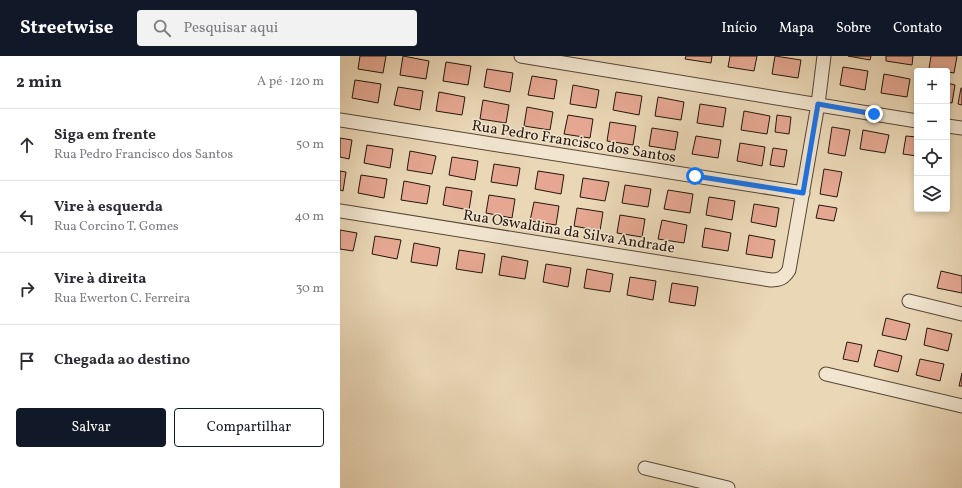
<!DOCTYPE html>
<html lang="pt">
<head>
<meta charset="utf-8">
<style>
  body { margin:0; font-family:Vollkorn,serif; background:#f2f2f3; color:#2b2b33 }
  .controls { position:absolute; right:12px; top:12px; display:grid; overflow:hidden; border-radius:4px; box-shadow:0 2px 6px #0003 }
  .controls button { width:36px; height:36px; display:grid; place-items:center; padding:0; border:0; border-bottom:1px solid #e1e1e2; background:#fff; color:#2b2b33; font:20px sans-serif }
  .stop { position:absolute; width:12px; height:12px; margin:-9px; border:3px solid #1a73e8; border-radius:50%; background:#fff }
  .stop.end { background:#1a73e8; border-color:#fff; box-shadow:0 1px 4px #0008 }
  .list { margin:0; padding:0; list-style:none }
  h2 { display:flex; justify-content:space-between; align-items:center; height:52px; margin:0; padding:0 16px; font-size:17px }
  h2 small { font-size:13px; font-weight:400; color:#7c7c81 }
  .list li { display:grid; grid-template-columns:26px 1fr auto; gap:12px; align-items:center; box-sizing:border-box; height:72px; padding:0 16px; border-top:1px solid #e1e1e2 }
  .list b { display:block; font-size:15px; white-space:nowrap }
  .list p { margin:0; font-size:13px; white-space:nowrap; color:#7c7c81 }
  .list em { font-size:13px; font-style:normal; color:#7c7c81 }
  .actions { display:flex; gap:8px; padding:12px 16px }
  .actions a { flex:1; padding:9px 0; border:1px solid #111827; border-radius:4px; text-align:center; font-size:14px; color:#111827 }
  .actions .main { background:#111827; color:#fff }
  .icon { flex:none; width:22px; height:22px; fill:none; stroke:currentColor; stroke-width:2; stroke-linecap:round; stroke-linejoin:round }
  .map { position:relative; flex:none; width:622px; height:432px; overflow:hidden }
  header { display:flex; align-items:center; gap:24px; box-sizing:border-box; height:56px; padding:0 20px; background:#111827; color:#fff }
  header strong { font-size:19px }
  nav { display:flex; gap:22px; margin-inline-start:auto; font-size:14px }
  .search { width:280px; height:36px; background:#f2f2f3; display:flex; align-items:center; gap:10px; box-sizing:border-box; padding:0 14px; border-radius:4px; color:#7c7c81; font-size:15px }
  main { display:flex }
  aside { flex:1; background:#fff }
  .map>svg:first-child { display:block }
</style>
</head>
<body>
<header>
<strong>Streetwise</strong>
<div class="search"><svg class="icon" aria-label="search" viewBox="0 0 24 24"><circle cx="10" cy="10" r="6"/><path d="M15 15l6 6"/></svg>Pesquisar aqui</div>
<nav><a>Início</a><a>Mapa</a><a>Sobre</a><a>Contato</a></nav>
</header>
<main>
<aside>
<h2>2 min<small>A pé · 120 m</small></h2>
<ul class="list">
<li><svg class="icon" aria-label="ahead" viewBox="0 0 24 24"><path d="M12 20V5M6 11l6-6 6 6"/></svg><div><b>Siga em frente</b><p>Rua Pedro Francisco dos Santos</p></div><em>50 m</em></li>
<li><svg class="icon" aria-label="left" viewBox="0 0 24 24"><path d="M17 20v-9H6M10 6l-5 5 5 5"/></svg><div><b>Vire à esquerda</b><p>Rua Corcino T. Gomes</p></div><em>40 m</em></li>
<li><svg class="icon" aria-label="right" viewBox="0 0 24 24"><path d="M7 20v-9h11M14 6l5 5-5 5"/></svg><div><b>Vire à direita</b><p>Rua Ewerton C. Ferreira</p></div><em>30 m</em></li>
<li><svg class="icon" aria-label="arrive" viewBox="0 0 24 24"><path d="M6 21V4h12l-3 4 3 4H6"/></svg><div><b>Chegada ao destino</b></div></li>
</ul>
<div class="actions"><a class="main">Salvar</a><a>Compartilhar</a></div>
</aside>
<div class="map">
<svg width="622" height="432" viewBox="0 0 622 432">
  <rect width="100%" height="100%" fill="#ead7b6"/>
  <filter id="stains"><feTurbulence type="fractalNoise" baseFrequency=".005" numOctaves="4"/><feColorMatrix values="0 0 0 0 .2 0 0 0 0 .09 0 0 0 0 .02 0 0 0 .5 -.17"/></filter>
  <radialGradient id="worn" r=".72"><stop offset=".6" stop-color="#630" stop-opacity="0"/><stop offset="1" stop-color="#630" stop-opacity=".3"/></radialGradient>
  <path fill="#e5a791" stroke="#25160c" d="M20,0H46L43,17L18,13Z
    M63,0L89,5L86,23L60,19Z
    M346,0H372L371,7L345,3Z
    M390,0H417L414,15L388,11Z
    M435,0L461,4L458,22L432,18Z
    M508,0H531L530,4Z
    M546,0H573L572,9L546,5Z
    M591,0H617L614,17L589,13Z
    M106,6L131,10L128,29L103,25Z
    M503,11L528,15L525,34L500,29Z
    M147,13L173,17L170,36L144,31Z
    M544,18L570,23L567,41L541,37Z
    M192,20L217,24L214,43L188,39Z
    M15,24L41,28L38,47L12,42Z
    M607,27L615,29L612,47L607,46Z
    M233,29L259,34L256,52L230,48Z
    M58,31L83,35L80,54L54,49Z
    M621,32H622V49L618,48Z
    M99,36L125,41L122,59L96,55Z
    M276,36L302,40L299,59L273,54Z
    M318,41L344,46L341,64L315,60Z
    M143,44L169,49L166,67L140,63Z
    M360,48L386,52L383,71L357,67Z
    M187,51L213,56L210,74L184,70Z
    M404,55L430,60L427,78L401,74Z
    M228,59L253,63L250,82L224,78Z
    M437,59L451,61L449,78L435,76Z
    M270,66L296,70L293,89L267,85Z
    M492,71L510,74L505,100L488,97Z
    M312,72L338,76L335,94L309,90Z
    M523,74L549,79L545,97L520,93Z
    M356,80L381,84L378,102L352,98Z
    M566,80L577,81V100L563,98Z
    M0,82L12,84L9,103L0,101Z
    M400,87L425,91L422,110L397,105Z
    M27,89L53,93L50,112L24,107Z
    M433,92L447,94L444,111L430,109Z
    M70,95L96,100L92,118L67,114Z
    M112,101L138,105L135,124L109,119Z
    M154,108L180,112L177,130L151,126Z
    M484,113L502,116L497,141L480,138Z
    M0,115L6,116L3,135L0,134Z
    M198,115L224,119L221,138L195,133Z
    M21,119L47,123L44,142L18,137Z
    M243,122L269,126L265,145L240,141Z
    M64,125L90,130L87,148L61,144Z
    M285,129L311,133L308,151L282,147Z
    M106,131L132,135L129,154L103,149Z
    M328,134L353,138L350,157L324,153Z
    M149,139L175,143L172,162L146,157Z
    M369,141L395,145L392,164L366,159Z
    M194,146L219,150L216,169L190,165Z
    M414,148L439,152L436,171L411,166Z
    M479,149L497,152L494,165L476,162Z
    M237,152L263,156L260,175L234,170Z
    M280,159L305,163L302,181L277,177Z
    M322,164L347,169L344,187L318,183Z
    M365,172L391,177L388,195L362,191Z
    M0,174L17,177L13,195L0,193Z
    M409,179L435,184L432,202L406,198Z
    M35,180L61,184L57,203L32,198Z
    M74,187L100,192L97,210L71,206Z
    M119,194L145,198L142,217L116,213Z
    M162,200L188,205L185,223L159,219Z
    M206,208L231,212L228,231L203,226Z
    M247,213L273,218L270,236L244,232Z
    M601,215L622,220V237L597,232Z
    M290,221L316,225L313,244L287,239Z
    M332,227L358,231L355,250L329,246Z
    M546,262L570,268L566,284L542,279Z
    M587,272L612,278L608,295L584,289Z
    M507,286L522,289L518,306L503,303Z
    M538,294L562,300L558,316L534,310Z
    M580,303L604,308L600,325L576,319Z
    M622,317V330H619Z"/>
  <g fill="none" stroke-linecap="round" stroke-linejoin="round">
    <g stroke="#564636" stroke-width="15">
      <path id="minor" d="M181,0L577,65
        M0,64L463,137
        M607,70L622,72
        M0,155L431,224C440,224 444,222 449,214L478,48L484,0
        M569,245L622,258
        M486,318L622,350
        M305,412L388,432"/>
    </g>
    <use href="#minor" stroke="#f1e5d0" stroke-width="13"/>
  </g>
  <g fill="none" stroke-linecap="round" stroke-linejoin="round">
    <path stroke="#1a73e8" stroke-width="5" d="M355,120L463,137L478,48L534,58"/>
  </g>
  <g text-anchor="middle" stroke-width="3" stroke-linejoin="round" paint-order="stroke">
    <g font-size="15" fill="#25160c" stroke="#f1e5d0">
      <text transform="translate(234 85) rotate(9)" y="5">Rua Pedro Francisco dos Santos</text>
      <text transform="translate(229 175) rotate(9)" y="5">Rua Oswaldina da Silva Andrade</text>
    </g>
  </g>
  <rect width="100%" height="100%" filter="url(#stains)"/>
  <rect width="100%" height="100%" fill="url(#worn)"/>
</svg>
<div class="controls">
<button>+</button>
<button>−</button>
<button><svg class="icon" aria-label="locate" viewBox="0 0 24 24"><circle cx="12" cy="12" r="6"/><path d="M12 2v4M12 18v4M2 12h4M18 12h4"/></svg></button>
<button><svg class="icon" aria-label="layers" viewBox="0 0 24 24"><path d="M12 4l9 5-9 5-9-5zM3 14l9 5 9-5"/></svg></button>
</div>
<div class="stop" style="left:355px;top:120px"></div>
<div class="stop end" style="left:534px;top:58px"></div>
</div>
</main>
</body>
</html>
